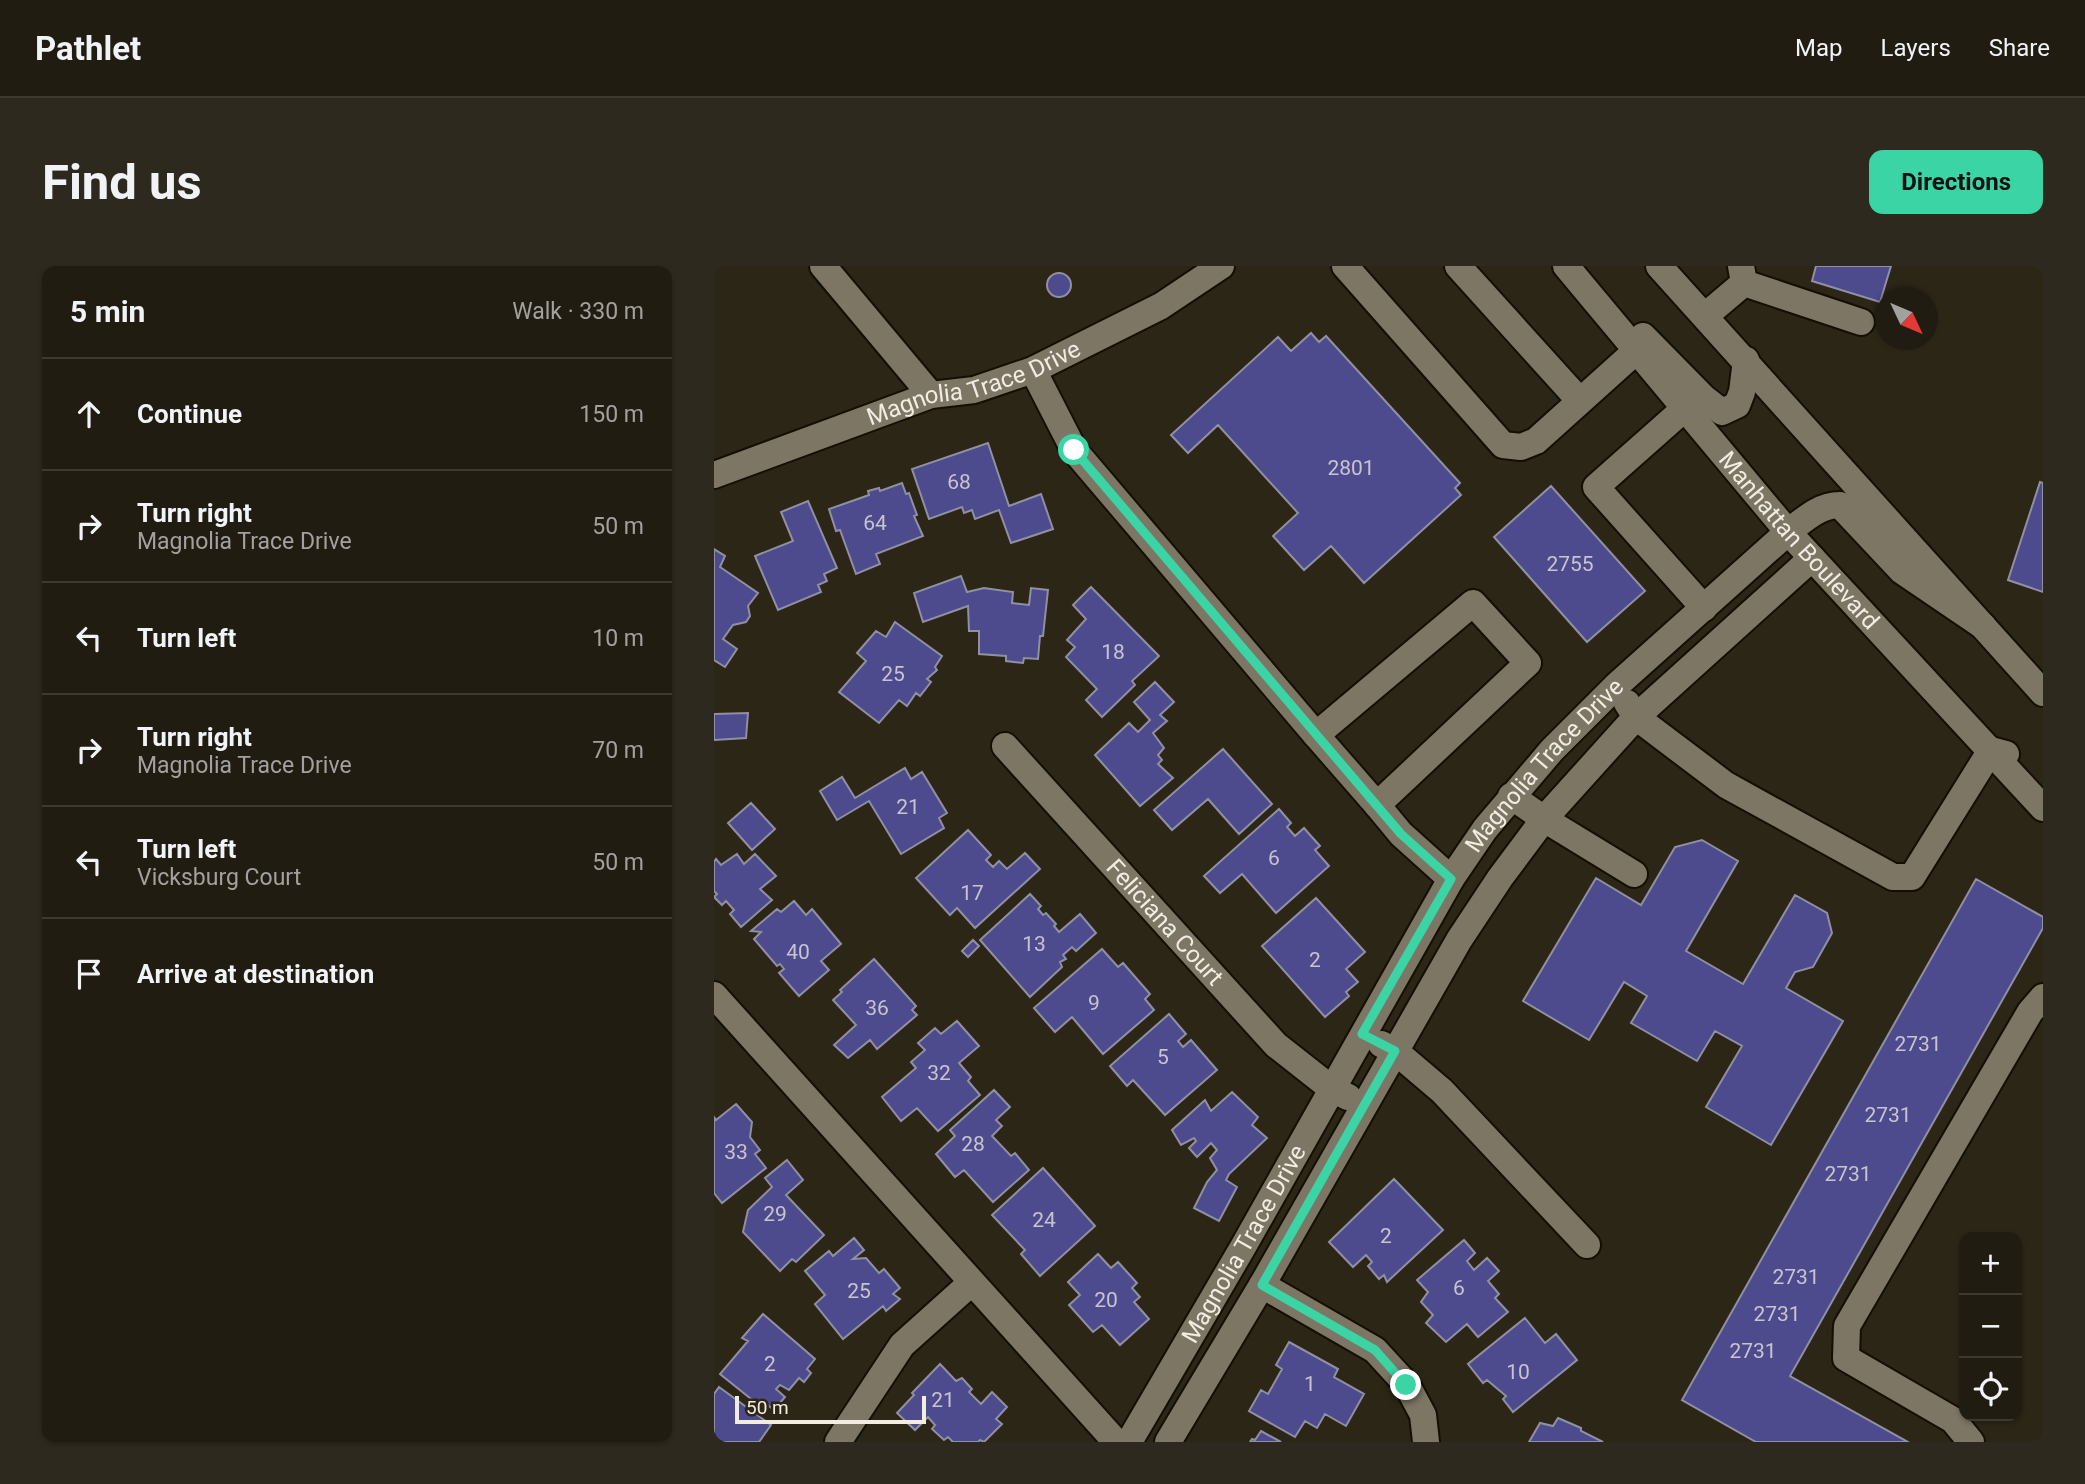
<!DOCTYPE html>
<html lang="en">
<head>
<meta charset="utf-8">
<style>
  body { margin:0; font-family:Roboto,sans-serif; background:#2d291f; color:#f1f3f6 }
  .controls { position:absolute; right:21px; bottom:21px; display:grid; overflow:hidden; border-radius:14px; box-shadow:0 2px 5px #0004 }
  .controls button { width:63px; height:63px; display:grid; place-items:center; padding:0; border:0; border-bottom:2px solid #3e3a31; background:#211c11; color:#f1f3f6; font:35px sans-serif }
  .compass { position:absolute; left:1161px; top:21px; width:63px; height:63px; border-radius:50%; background:#211c11; box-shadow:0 2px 5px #0004; rotate:134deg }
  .scale { position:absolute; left:21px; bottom:18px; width:191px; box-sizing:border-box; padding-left:7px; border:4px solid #f1ede3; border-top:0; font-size:19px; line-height:24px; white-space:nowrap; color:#f1ede3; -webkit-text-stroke:5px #2c2617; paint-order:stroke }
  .stop { position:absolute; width:21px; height:21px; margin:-16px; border:5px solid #3bd4a4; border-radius:50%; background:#fff }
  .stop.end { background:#3bd4a4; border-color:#fff; box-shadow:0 2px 7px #0008 }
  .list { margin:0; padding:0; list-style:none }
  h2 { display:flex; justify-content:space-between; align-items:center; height:91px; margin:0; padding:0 28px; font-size:30px }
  h2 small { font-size:23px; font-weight:400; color:#a2a19f }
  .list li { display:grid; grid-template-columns:46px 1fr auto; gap:21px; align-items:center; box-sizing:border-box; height:112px; padding:0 28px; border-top:2px solid #3e3a31 }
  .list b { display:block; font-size:26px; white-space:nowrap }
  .list p { margin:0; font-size:23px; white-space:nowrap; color:#a2a19f }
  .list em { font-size:23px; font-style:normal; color:#a2a19f }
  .icon { flex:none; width:38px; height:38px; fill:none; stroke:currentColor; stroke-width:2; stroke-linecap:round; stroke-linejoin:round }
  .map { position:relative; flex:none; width:1329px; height:1176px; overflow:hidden; border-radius:14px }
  header { display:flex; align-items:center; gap:42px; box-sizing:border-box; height:98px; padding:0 35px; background:#211c11; border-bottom:2px solid #3e3a31 }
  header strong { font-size:33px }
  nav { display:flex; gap:38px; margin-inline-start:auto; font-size:24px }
  .intro { display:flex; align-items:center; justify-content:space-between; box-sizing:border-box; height:168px; padding:0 42px }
  h1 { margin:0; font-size:49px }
  .button { padding:18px 32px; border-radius:14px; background:#3bd4a4; color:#111; font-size:24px; font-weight:700 }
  main { display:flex; gap:42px; padding:0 42px }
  aside { flex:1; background:#211c11; border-radius:14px; box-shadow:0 2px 5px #0004 }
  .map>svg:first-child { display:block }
</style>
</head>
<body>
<header>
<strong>Pathlet</strong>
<nav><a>Map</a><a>Layers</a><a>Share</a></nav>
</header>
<div class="intro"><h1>Find us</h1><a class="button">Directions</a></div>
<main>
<aside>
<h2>5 min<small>Walk · 330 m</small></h2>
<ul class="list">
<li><svg class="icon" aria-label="ahead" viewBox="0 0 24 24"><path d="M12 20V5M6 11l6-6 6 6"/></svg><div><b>Continue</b></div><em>150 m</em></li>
<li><svg class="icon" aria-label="right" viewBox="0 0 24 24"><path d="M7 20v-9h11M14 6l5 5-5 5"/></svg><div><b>Turn right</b><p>Magnolia Trace Drive</p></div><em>50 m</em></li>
<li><svg class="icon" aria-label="left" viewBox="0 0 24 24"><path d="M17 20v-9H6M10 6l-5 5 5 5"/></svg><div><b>Turn left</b></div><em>10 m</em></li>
<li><svg class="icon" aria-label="right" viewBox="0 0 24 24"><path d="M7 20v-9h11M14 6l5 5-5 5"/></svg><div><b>Turn right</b><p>Magnolia Trace Drive</p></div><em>70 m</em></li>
<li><svg class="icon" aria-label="left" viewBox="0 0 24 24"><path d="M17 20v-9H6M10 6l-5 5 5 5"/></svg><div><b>Turn left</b><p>Vicksburg Court</p></div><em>50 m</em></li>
<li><svg class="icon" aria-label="arrive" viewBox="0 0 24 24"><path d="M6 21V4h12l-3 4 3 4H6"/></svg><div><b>Arrive at destination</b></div></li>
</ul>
</aside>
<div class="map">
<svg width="1329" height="1176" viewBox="0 0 1329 1176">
  <rect width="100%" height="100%" fill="#2c2617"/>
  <path fill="#4e4a8e" stroke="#8f90a2" stroke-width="2" d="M1102,0H1177L1166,36L1098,15Z
    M333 19a12 12 0 1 1 24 0a12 12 0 1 1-24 0Z
    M597,67L605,76L612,70L746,217L741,222L747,229L650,317L617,280L590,304L559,270L584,247L504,159L474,187L457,169L564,71L577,85Z
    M274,177L295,240L327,228L339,263L297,277L285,244L261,253L258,244L250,247L248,241L215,253L198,203Z
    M1326,216L1329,217V326L1294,314Z
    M188,217L192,228L195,227L203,249L200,250L209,270L162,288L166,298L142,308L126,264L122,265L115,243L155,229L154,225L165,222L166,225Z
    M837,220L931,325L873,376L780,271Z
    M94,235L123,302L110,308L113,315L104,319L107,326L64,344L41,290L79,275L67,246Z
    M0,283L11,290L6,301L44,327L34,340L36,350L32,356L19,359L9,373L23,383L11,401L0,394Z
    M247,310L253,326L270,322L299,326L298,337L315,339L317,322L334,324L329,370H326L324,393L310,392L309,397L292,395V390L265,388V365H255L254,340L209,356L200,327Z
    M377,321L445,390L418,415L421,419L388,451L372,434L383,423L352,391L361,381L353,374L372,353L359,339Z
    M181,356L228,390L221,401L223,404L213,413L217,416L206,430L202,427L193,440L185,434L165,457L125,426L152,395L143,387L162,365L172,371Z
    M441,416L460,436L446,449L453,455L439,467L450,482L444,489L448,494L444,498L459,512L426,540L381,489L415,457L424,466L436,454L420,436Z
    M34,447L32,472L0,474V448Z
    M509,483L558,538L525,568L494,533L458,564L440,544Z
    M191,502L197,513L208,506L233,547L225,552L230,562L187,588L155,535L123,554L106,525L128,511L141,532Z
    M37,537L61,563L38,584L14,557Z
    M565,543L577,557L573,561L581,570L590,562L597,570L606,580L601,584L615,600L562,647L528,608L506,627L490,610Z
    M254,564L277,589L272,594L279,601L285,595L293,603L311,587L326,603L261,662L243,642L236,649L202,612Z
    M988,574L1024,595L972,685L1029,718L1081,629L1113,647L1118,667L1099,701L1081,706L1072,722L1129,755L1057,879L992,841L1028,780L1001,765L983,795L917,757L933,730L910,716L875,774L809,735L882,612L927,639L961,581Z
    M23,588L30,598L41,588L62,610L46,623L58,634L27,661L16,648L20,644L12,635L8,639L0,631L3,628L0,625V596L2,593L7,599Z
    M1262,613L1329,651V662L1076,1110L1194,1176H1042L968,1134Z
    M316,628L327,640L324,643L329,649L332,647L342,658L340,660L345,666L366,648L382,667L362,685L358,681L349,689L352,693L346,696L348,701L316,731L266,674Z
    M602,632L651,686L632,703L644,716L632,726L635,730L611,751L548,680Z
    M80,635L92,649L98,643L127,678L107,695L115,704L85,730L65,707L70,703L66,698L63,700L40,673L47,666L37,665L63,643L67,646Z
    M259,674L265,680L254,691L248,685Z
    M388,683L404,701L409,697L436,728L431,733L440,744L389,788L358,751L341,766L320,742Z
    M160,693L202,740L198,744L203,749L163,783L156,774L134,792L120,779L142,759L119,734L128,726L126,724Z
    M455,748L472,768L464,775L469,781L477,774L503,804L451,849L419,814L413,820L396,800Z
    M243,755L265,780L245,797L257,811L254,815L266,829L224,865L203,842L187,855L168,831L202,802L197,796L211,784L204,777L221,762L227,768Z
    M280,824L296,841L282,854L288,860L278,870L297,890L301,887L315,904L279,936L250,904L241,911L222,888L241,870L236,864Z
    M518,826L544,851L538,859L553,872L515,908L512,914L523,921L505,955L480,942L493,916L503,904L496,892L503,884L497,877L483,891L475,882L482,875L480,872L467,879L458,864L491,834L497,845Z
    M22,838L38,856L36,871L46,884L41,888L52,902L8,937L0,927V851L2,854Z
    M73,894L89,914L72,929L110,969L82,996L78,993L66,1005L29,966L34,944L58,921L51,912Z
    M329,902L381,960L326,1010L307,988L311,984L278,949Z
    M680,913L729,964L673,1016L670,1009L665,1013L654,1000L658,996L652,989L639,1001L615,976Z
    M140,972L150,984L139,993L152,992L165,1007L170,1003L186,1022L179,1028L186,1033L172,1045L169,1040L129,1073L101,1038L111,1029L91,1005L115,985L119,990Z
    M750,974L761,987L753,995L760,1004L773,992L785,1005L774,1015L785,1028L781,1032L794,1046L764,1071L753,1058L732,1076L712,1057L719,1049L707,1036L714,1026L703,1014Z
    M384,988L397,1002L404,996L423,1017L418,1022L426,1031L420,1036L435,1053L406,1079L388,1059L379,1066L355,1039L366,1029L354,1016Z
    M49,1048L101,1093L93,1103L97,1107L90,1116L85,1112L75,1124L66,1119L62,1123L71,1131L60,1144L51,1137L47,1141L6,1108L34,1075L28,1072Z
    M811,1052L831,1077L842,1068L863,1094L799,1146L789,1133L792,1130L773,1114L769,1117L754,1098Z
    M575,1076L624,1103L620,1111L650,1128L632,1160L611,1148L603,1162L591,1155L581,1171L535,1145L547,1124L554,1128L568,1103L562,1099Z
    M226,1098L242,1115L248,1112L258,1123L255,1126L267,1138L278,1126L293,1141L282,1153L288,1158L270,1176L266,1174L264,1176H239L234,1171L230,1174L218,1163L221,1159L214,1151L201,1164L183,1147L200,1129L198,1127Z
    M5,1121L57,1159L45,1176H0V1128Z
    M844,1152L867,1162V1165L889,1176H815L826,1157L839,1160Z
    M547,1165L567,1176H536L538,1173L541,1174Z"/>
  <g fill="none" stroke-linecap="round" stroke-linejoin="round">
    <g stroke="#140f03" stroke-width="30">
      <g id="minor">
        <path d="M109,0L217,129"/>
        <path d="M631,0L789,179L807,181L822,175L922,85"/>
        <path d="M744,0L866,135"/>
        <path id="s1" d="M852,0L1074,266L1329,542"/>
        <path d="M945,0L1329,427"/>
        <path d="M1030,17L1147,56"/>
        <path d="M991,50L1030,17L1027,0"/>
        <path d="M929,70L990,132L1008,146L1023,139L1028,126L1032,94"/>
        <path d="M319,104L360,184L602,469"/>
        <path d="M970,143L882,221L990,342"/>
        <path id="s2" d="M0,209L217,129L260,124L319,104L447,40L507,0"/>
        <path d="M759,337L814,397L663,539L602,469Z"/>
        <path d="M913,437L922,451L1012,519L1179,611H1198L1277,484L1292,488"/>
        <path id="s3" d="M291,480L562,779L618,823L634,831"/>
        <path d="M797,530L830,553L920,608"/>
        <path d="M663,539L687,568L737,613"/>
        <path d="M0,729L402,1176"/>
        <path d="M667,778L681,785L728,825L873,979"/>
        <path d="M548,1019L661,1084L693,1119L709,1149L712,1176"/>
        <path d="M124,1176L188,1079L257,1017"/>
        <path id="s4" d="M415,1176L529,981L737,613L771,563L838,484L903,419L1074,266C1090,254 1105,239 1126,239L1188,305L1269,360"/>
        <path d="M454,1176L548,1019L745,674L786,612L830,553L922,451L1098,292"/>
        <path d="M1257,1176L1239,1154L1132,1092L1133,1060L1316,746L1329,731"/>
      </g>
    </g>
    <use href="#minor" stroke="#7d7664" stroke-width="26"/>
  </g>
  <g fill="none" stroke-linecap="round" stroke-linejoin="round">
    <path stroke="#3bd4a4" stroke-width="9" d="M360,184L687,568L737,613L648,768L681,785L548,1019L661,1084L692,1119"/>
  </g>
  <g text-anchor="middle" stroke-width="5" stroke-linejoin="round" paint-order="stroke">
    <g font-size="21" fill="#c8c4ce">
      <text x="637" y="209">2801</text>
      <text x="245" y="223">68</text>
      <text x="161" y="264">64</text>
      <text x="856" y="305">2755</text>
      <text x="399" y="393">18</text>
      <text x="179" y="415">25</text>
      <text x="194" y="548">21</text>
      <text x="560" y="599">6</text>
      <text x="258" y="634">17</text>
      <text x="320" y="685">13</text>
      <text x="84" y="693">40</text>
      <text x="601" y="701">2</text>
      <text x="380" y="744">9</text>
      <text x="163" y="749">36</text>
      <text x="1204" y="785">2731</text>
      <text x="449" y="798">5</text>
      <text x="225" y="814">32</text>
      <text x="1174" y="856">2731</text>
      <text x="259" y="885">28</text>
      <text x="22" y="893">33</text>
      <text x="1134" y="915">2731</text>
      <text x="61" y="955">29</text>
      <text x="330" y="961">24</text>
      <text x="672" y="977">2</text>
      <text x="1082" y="1018">2731</text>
      <text x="745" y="1029">6</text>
      <text x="145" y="1032">25</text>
      <text x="392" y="1041">20</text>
      <text x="1063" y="1055">2731</text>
      <text x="1039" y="1092">2731</text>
      <text x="56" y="1105">2</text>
      <text x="804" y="1113">10</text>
      <text x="596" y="1125">1</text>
      <text x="229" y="1141">21</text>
    </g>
    <g font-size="24" fill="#f1ede3" stroke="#2c2617">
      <text dy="8" stroke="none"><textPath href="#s2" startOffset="276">Magnolia Trace Drive</textPath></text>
      <text dy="8" stroke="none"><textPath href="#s1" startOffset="360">Manhattan Boulevard</textPath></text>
      <text dy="8" stroke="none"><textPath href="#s4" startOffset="796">Magnolia Trace Drive</textPath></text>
      <text dy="8" stroke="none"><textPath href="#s3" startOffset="238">Feliciana Court</textPath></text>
      <text dy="8" stroke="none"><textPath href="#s4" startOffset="229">Magnolia Trace Drive</textPath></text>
    </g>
  </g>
</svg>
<div class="controls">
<button>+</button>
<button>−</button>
<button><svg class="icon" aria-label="locate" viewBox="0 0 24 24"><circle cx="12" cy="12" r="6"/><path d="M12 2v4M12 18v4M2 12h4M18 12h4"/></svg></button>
</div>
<svg class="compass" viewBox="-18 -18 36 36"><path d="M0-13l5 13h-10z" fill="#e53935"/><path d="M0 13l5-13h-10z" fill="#a2a19f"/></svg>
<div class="scale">50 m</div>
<div class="stop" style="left:360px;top:184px"></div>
<div class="stop end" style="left:692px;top:1119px"></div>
</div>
</main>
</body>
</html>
